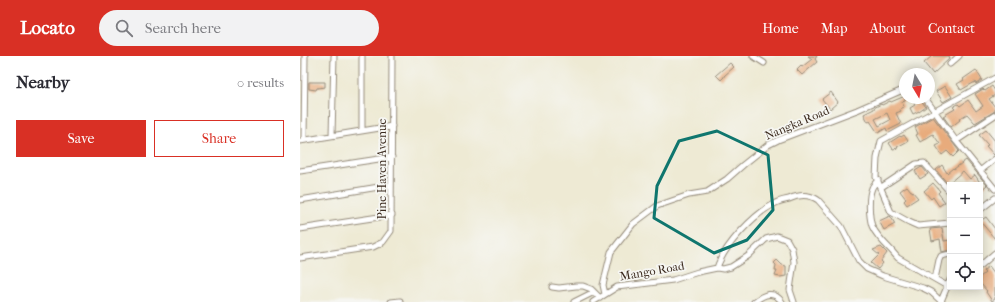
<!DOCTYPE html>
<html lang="en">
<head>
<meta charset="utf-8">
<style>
  body { margin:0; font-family:"IM FELL French Canon",serif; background:#f2f2f3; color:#2b2b33 }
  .controls { position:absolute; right:12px; bottom:12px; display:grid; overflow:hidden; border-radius:0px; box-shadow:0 2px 10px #0003 }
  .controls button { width:36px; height:36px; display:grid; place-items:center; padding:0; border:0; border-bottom:1px solid #e1e1e2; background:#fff; color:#2b2b33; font:20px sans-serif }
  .compass { position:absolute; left:599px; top:12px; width:36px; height:36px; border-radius:50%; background:#fff; box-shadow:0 2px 10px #0003; rotate:170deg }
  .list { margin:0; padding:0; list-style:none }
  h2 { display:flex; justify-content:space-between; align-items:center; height:52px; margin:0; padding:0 16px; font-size:17px }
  h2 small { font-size:13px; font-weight:400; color:#7c7c81 }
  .actions { display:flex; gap:8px; padding:12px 16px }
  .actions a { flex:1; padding:9px 0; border:1px solid #d93025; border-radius:0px; text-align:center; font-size:14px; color:#d93025 }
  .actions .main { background:#d93025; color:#fff }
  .icon { flex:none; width:22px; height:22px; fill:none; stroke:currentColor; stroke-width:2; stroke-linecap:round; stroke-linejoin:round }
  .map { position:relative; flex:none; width:695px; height:246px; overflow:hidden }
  header { display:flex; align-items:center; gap:24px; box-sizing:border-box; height:56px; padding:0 20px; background:#d93025; color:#fff }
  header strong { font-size:19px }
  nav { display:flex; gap:22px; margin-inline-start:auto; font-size:14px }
  .search { width:280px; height:36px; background:#f2f2f3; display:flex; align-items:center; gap:10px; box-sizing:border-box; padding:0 14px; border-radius:22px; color:#7c7c81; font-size:15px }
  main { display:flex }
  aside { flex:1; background:#fff }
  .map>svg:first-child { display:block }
</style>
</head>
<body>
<header>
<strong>Locato</strong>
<div class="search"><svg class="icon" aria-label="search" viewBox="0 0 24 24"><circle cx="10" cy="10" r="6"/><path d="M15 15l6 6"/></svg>Search here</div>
<nav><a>Home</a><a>Map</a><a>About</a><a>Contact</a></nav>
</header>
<main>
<aside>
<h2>Nearby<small>0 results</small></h2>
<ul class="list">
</ul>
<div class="actions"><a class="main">Save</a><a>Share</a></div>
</aside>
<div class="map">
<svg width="695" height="246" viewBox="0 0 695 246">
  <rect width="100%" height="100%" fill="#f6f6f2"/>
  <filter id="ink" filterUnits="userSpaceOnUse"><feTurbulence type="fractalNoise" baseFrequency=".025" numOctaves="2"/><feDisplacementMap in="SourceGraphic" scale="8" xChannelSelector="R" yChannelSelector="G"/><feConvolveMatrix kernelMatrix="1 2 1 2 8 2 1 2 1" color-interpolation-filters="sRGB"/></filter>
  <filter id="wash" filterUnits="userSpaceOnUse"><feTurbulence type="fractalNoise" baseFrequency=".012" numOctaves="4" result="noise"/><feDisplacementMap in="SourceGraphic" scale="16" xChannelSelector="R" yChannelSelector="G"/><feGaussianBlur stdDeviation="0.9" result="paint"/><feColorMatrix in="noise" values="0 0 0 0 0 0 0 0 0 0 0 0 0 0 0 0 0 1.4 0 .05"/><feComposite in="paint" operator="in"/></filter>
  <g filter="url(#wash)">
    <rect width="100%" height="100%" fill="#eeead4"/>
    <g id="blocks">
      <path fill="#e8ab7b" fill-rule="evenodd" d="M508,0H517L515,3L517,6L502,19L497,14L501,10L502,11L512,3Z
        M632,0H649L650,2L633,18L624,7Z
        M430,7L434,11L424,20V21L421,24L416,19Z
        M676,14L682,24L676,28L675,26L661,34L657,28L664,24L663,23Z
        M9,26H25V31L17,32L16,34L9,33Z
        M645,30L652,41L643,46L636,35Z
        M692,30L695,35V39L689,43L695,51V55L675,67L667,58L659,63L660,64L651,71L643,60L655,53L653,51L658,48L660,50L668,44L676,55L683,50L675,38L683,33L685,35Z
        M531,36L538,46L530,53L522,43Z
        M605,40V45L602,46L604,51L600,53L601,55L596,57L601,68L587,75L586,72L578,77L570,65L568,66L564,58L574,53V52L581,48L582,49L590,45L591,46ZM587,57L590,64L579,70L575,63Z
        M620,43L626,51L619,56V55L613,58L610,52L615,49L614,47Z
        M633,61L659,95L653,101L647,95L642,99L636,90L640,88L633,78L620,86L616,79L618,78L615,71Z
        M686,74L695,85V99H694L686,90L688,89L679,79Z
        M604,79L608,85L597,91L598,92L593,93L589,87L600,80L601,81Z
        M666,104L687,129L680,135V129L681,128L675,119L670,123L663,115L648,128L636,114L642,109L647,117L653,112L654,113Z
        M622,111L628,118L620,123L615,115L620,112Z
        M633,127L640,135L638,137L645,146L639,150L633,141L631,143L624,135Z
        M607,130L611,135H612L618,142L607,149L604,145L606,143L600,135Z
        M590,160L591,161L595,168L584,174L579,165Z
        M686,161L695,173V183L680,165Z
        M642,172L644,185L650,184V194L642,196L640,183L632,185L630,173Z
        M581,191L587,197L581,205L583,207L578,213L571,207L579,199L573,194Z
        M477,204L482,209L486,210V220L480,221L475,220L477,215H475L476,209L474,207Z
        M689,210L695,218V243L692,245L686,236L687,235L680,227V221L685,217L683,215Z"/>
    </g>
  </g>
  <g filter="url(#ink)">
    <use href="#blocks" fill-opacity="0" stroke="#948a79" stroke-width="1"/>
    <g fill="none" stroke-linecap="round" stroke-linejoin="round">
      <g stroke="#948a79" stroke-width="7">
        <path id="minor" d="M453,0L464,7
          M650,8L659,0
          M625,42L656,85L695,133
          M62,75V0
          M32,79L34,0
          M4,84L5,0
          M0,85L92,70
          M656,85L695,59
          M0,115L92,101
          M680,115L695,103
          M578,124C576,127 573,129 572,132C568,141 569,161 572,170C576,179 583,186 590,193C593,196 595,199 598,202L647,230
          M580,132L616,108L624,107L650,136
          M0,144L91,129
          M680,154L695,142
          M650,167L618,170L609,166L591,156L576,121L577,102L581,85L695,22
          M0,173L92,159
          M0,202L73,191L83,186L91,175L92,0
          M680,210L695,197
          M635,223L639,204L641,200L650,198
          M252,231L259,232L276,230H283L291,233L300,242
          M305,238L303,229L311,196L333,168L357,150L389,139L407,136L427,123L443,109L468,89L478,84L557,54L605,33
          M641,245L650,224
          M91,246L100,245
          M274,246L294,236
          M293,246L317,231L373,224L398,216L417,212
          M454,246C464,238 474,234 482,246
          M494,246L490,234L494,206L492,193L487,184L477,180L466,183L448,200L431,211L423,213L417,212C424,190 453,159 474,148C478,145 484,144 489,143C498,139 509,138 518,144L541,170L559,205L567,213L583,220L623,232L631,236L642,246"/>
      </g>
      <use href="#minor" stroke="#fff" stroke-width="5"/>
    </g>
  </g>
  <path fill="none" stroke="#0f766e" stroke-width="3" stroke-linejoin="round" d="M417,75L468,99L473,154L447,184L414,197L354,162L357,130L379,85Z"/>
  <g text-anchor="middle" stroke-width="3.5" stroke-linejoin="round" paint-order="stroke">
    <g font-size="12" fill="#3b2a1e" stroke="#f6f6f2">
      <text transform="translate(497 67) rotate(-23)" y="4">Nangka Road</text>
      <text transform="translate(82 113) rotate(-90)" y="4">Pine Haven Avenue</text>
      <text transform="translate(352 215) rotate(-10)" y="4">Mango Road</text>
    </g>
  </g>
</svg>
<div class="controls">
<button>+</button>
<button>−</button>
<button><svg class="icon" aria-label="locate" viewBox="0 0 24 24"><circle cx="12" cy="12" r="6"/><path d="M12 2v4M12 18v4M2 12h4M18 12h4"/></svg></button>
</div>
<svg class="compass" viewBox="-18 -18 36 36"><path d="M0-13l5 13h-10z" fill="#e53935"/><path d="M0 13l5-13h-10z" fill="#7c7c81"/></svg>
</div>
</main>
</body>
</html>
